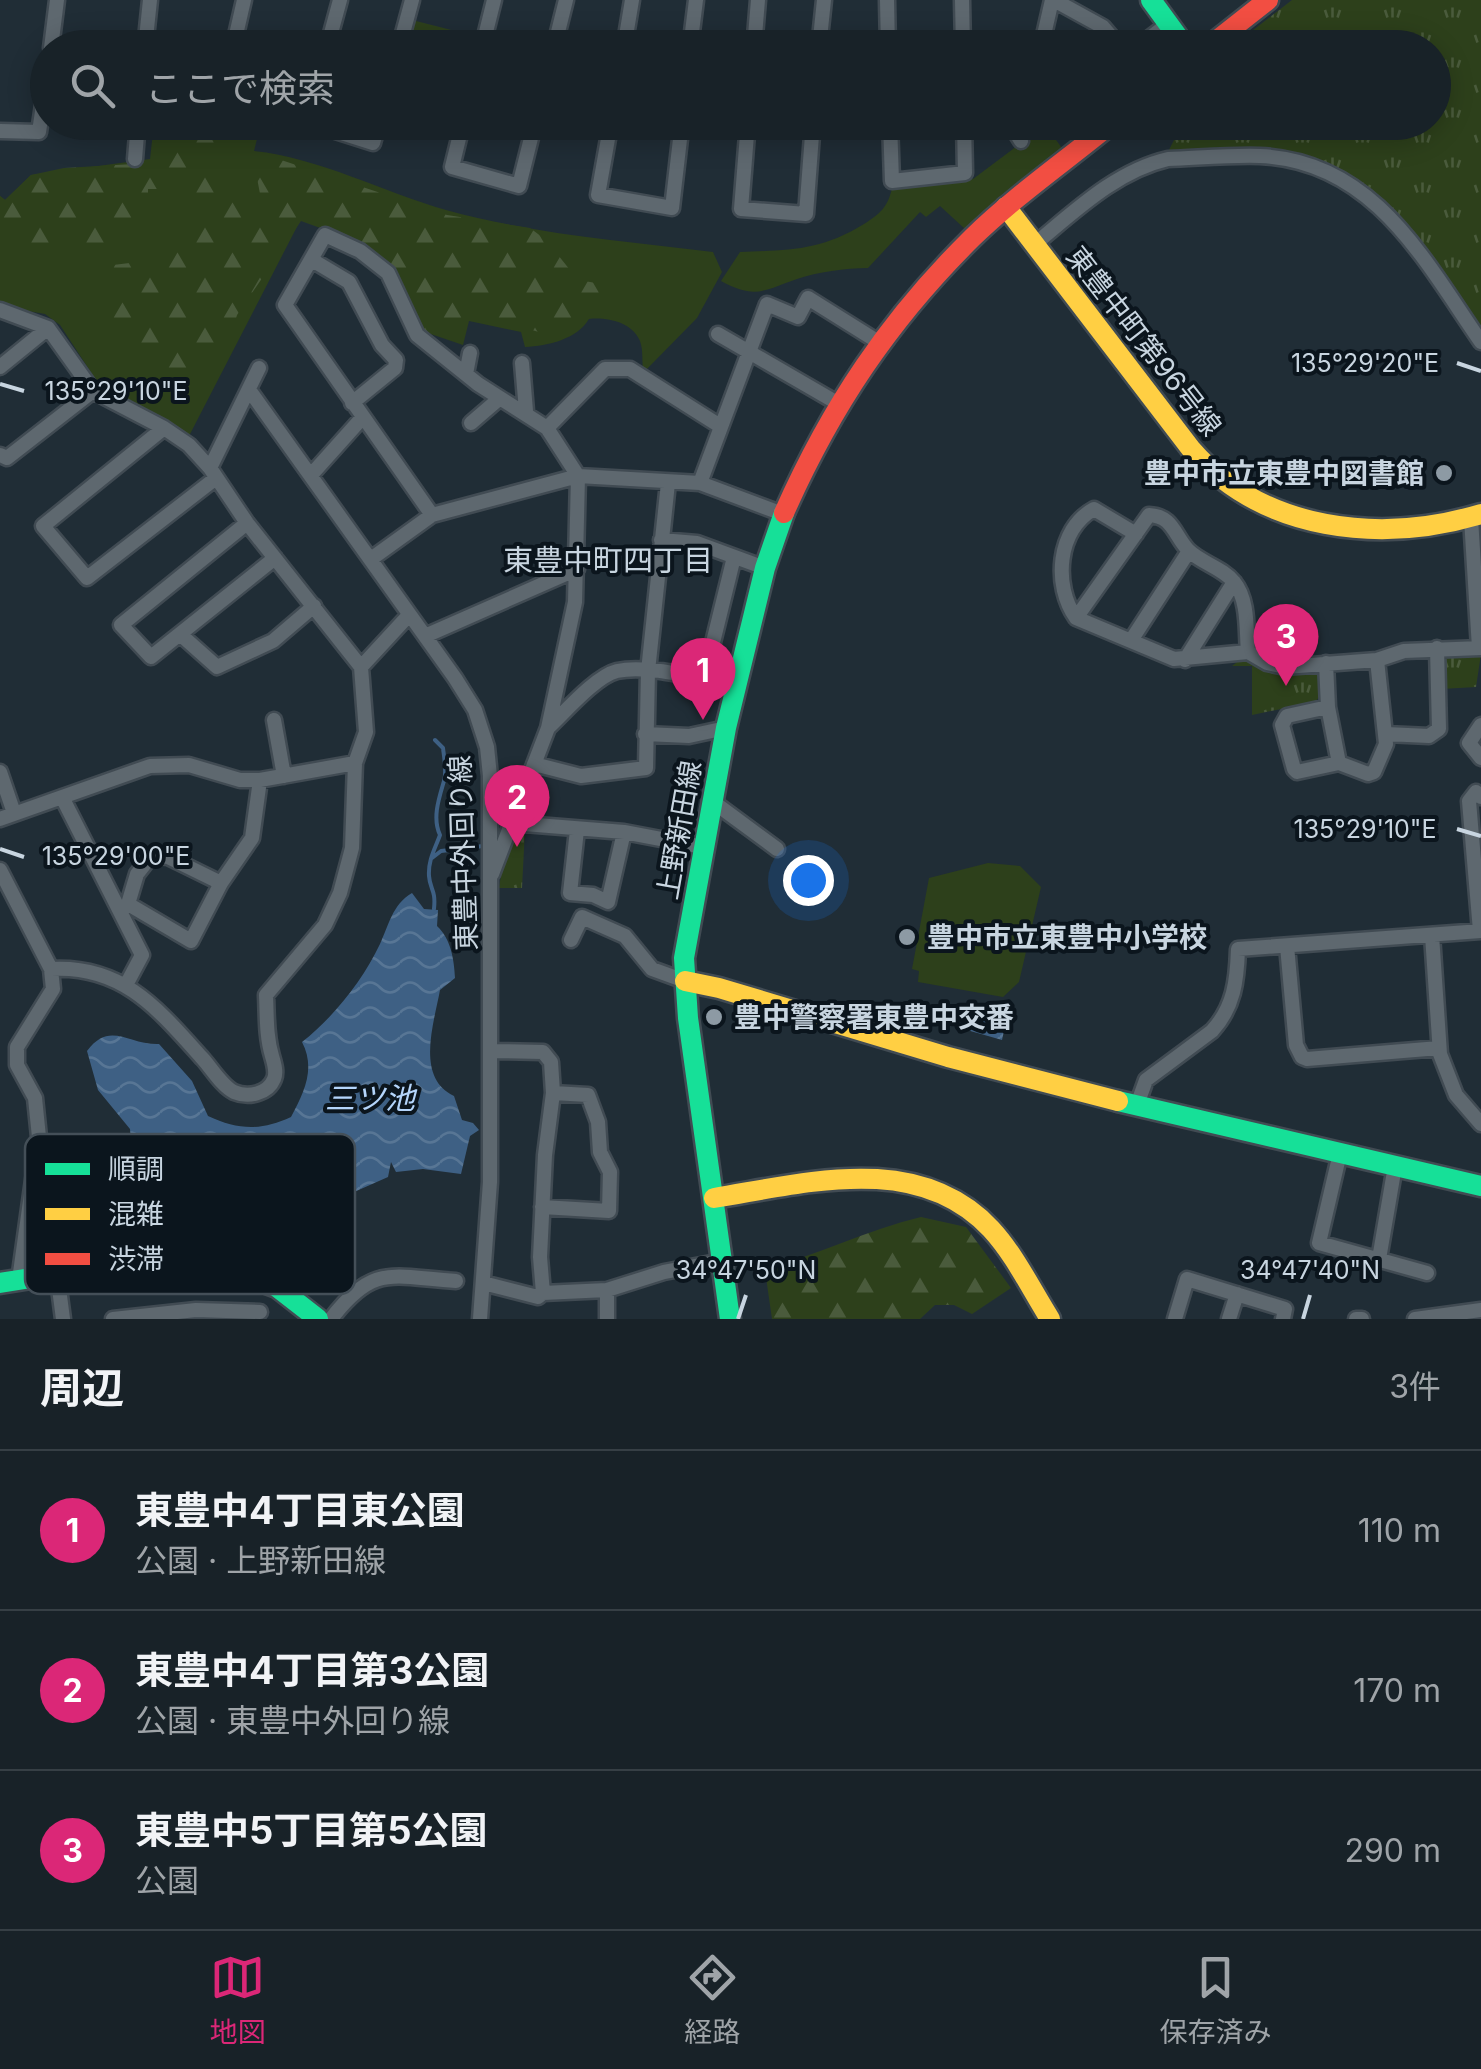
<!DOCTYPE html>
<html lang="ja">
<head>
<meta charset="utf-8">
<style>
  body { margin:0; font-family:Inter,"Noto Sans JP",sans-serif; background:#252f34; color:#f1f3f6 }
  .you { position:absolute; left:808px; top:880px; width:35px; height:35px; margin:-25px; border:8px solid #fff; border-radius:50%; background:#1a73e8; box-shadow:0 0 0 15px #1a73e833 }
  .badge { display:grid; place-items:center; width:65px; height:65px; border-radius:50%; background:#db2777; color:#fff; font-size:32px; font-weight:700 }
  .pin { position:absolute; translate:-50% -82px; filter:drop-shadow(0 2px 5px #0008) }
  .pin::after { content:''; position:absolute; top:52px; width:35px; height:30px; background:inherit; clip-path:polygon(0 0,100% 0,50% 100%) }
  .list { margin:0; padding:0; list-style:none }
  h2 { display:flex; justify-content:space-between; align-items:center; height:130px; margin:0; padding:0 40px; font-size:42px }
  h2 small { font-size:32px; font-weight:400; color:#9fa4a8 }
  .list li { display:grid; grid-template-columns:65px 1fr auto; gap:30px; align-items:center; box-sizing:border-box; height:160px; padding:0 40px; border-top:2px solid #363f45 }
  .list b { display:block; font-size:38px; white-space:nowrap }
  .list p { margin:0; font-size:32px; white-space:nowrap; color:#9fa4a8 }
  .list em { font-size:32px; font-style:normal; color:#9fa4a8 }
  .icon { flex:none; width:55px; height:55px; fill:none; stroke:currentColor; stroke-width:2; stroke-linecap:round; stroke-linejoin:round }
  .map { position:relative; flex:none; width:1481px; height:1319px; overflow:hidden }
  .search { position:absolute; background:#182228; box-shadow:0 5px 25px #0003; left:30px; right:30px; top:30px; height:110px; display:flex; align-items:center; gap:25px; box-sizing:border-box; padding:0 35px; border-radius:55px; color:#9fa4a8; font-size:38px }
  .sheet { height:610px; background:#182228 }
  nav { display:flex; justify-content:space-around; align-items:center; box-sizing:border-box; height:140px; border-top:2px solid #363f45; background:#182228; font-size:28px; color:#9fa4a8 }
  nav a { display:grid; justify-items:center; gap:5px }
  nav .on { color:#db2777 }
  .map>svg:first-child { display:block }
</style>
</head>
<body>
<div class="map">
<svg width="1481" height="1319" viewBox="0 0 1481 1319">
  <defs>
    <pattern id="forest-firs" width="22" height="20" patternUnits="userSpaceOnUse" patternTransform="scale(2.5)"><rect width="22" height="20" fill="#2d401b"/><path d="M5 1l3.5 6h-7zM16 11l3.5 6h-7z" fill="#4a5b3c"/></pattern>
    <pattern id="park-tufts" width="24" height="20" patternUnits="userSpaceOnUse" patternTransform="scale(2.5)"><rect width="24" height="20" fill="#2d401b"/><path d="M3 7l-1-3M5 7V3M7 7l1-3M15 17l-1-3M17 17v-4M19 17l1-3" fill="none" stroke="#4a5b3c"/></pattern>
    <pattern id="water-waves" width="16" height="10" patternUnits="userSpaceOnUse" patternTransform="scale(2.5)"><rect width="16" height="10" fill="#3e6084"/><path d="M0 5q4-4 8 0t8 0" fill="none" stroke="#587695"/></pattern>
  </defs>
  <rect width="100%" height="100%" fill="#202d36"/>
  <path fill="#2d401b" d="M154,123H261L254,151C320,158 383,192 446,210C532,234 624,241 713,252L722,272L697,318L644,372C641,364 644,352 640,341C632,322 607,317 589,319C577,339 548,346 525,347L521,332L469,321L463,345L419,330L392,271L358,244L301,219L189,436L98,383L60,325L45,314L11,308L0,301V196L5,200L31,175L150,159Z
    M1045,125L1062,148L965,229L940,206L926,217L920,212L868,268C845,268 818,272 797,279C764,290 756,300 721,281L740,252C790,250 820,251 864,224C880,214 888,207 892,188L973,179Z
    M988,863L1020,866L1041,887L1019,982L1003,997L918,982L919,971L912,969L929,878Z"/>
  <path fill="url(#forest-firs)" d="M153,123H213L219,139L210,155L217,196L207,218C227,212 232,188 261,199L257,178L267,161L263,154L447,215L530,228L546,240L578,280L602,284L606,288L597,311L571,320L552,336L522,327L465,320L452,332L424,333L393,270L359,242L301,221L237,315L223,362C216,370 198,377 187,376C173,375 129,359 121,349C102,325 104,293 111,265C133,263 155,261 172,244C182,234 188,223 199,214L193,183L173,179L172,189H148C148,203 150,224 141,235C130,248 49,253 31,251C21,251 10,247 0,244V196L5,200L31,175L64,168L151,163L162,140Z
    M921,1217L966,1227L1011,1288L972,1314L954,1305H935L920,1319H772L765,1270C818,1254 868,1230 921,1217Z"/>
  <path fill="url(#park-tufts)" d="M1292,0H1481V328C1423,242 1378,159 1263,148C1232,146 1200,149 1169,150L1178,132L1169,123L1434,122V48L1231,47Z
    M412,20L479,37L477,47H429L407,42Z
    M1481,654L1476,687L1441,689L1440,662L1445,657Z
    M1244,657L1313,670L1319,676L1320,696L1315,702L1252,715V666H1232Z
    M519,829H525L522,888H499L503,862L514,831Z"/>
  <path fill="url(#water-waves)" d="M412,893L424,909L438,910L437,926C451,939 454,959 455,978L440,990C434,1023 415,1078 454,1096L462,1120L473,1123L479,1130L470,1136L461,1174L423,1169L396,1172L391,1162L388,1177L234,1245L219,1246C206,1236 189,1217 170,1218C145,1220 126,1242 100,1228L97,1200L110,1194L133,1167L130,1129L98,1090L87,1051C110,1020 128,1045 159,1044L192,1081L208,1116C238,1130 261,1131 291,1117C304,1092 316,1069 302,1042C333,1018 363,980 380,944C389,925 392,905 412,893Z
    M965,1010L1006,1022L1002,1040L960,1028Z"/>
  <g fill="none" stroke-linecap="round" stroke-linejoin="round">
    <path stroke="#3e6084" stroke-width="4" d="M432,858L441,851L483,846
      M434,909C436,889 430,890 429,876C428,860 435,849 440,835C432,818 439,798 444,781C447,772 444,757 443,748L435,740"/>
    <g stroke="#414b53" stroke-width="19">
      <path id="street" d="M887,0L888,48
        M962,0L963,48
        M1054,0L1103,27L1121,48
        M51,48L57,0
        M145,48L150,0
        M233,48L244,0
        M327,48L340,0
        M399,48L412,0
        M482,48L494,0
        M554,48L566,0
        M624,48L632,0
        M690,48L696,0
        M754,48L758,0
        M819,48L824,0
        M1041,48L1052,0
        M1136,48L1168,24
        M307,122L373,143L379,122
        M463,122L452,167L519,186L535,122
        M611,122L598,195L672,208L682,122
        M748,122L741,209L806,214L813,122
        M890,122L892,181L965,173L964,122
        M1009,122L1021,141
        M0,131L39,132L48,71
        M135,159L138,122
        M1035,244C1075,211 1116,171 1168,159C1198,158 1230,155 1260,156C1374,161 1424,260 1481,342
        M312,260L349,282L382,345L396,360L395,368L352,403
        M0,310L48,328L93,391L164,428L189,445L210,468L247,523L361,667
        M718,334L839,404
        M522,363L526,411
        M0,367L48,328
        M466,374L470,353
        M250,391L455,678L475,710L487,747L490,776V1182L480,1319
        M471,423L500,398
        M164,428L43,526L87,578L216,478
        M547,428L605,369H630L720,426
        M0,455L7,458L93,391
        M210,468L259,368
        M311,475L362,418
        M700,483L767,304L798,317L808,298L880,343
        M432,515L285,305L325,235L360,251L388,273L417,335L478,384L547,428L578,476L575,602L548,728L492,874
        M1471,518L1479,648
        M247,523L121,625L151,657L275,558
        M661,540L697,543L765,568
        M371,559L432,515L578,476L700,483L783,514
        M1076,618C1053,586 1057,529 1094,509L1136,534
        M181,635L217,667L273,641L314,606
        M425,636L577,569
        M1132,639L1189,551
        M1248,652L1174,659L1076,618L1149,515C1173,516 1174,535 1188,550C1201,563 1223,568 1234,582C1249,600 1246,631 1248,652L1267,663L1285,667L1377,660L1404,651L1481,648
        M1185,660L1234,582
        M1326,663L1328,707L1339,763L1368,774L1374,772L1386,744L1377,660
        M704,679L734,557
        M1328,707L1287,716L1282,725L1294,769L1297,772L1339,763
        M274,720L284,776
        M1481,725L1469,743L1481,758
        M549,727C565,712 596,676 617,671C650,664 704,680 737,686
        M645,734L689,736L726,728
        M1386,734L1429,736L1439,729L1437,648
        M534,764L581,776L646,768L648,671L668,483
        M0,772L14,813
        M62,797L142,955L126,985
        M712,801L777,849
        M0,819L150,766L189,765L240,780H260L355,763
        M512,823L624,832L703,847
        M577,830L570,893L593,895L608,902L624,832
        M0,870L51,969L53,989L17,1047V1065L35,1098L39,1137L19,1280
        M221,883L168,857L152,855L137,874L128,904L191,941L221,883L252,838L260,780
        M1480,931L1469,801L1476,792L1481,797
        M1432,935L1440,1054L1456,1095L1481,1124
        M571,940L582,917L625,936L652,969L685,981
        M1287,946L1296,1045L1302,1057L1307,1059L1439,1048
        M51,969C123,965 158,1009 203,1059C212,1069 222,1086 234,1092C248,1098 268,1094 274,1079C277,1072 274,1063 272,1056C266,1036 267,1016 266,995L325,925L340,893L352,848L355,763L366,732L361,667L409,615
        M491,1051L543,1052L551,1062L553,1093L545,1155L540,1257L543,1293
        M1137,1105L1146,1080L1212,1031C1234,1007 1237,981 1238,949L1481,931
        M1340,1153L1319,1243L1427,1273
        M542,1207L609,1211L610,1172L600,1152L598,1122L588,1095L553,1093
        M1379,1259L1395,1166
        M57,1273L63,1319
        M483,1283L538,1297L543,1293L607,1290L664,1272L722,1261
        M607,1290V1319
        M113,1319L196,1310L260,1312
        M331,1319C374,1263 392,1277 456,1281
        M1175,1319L1187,1279L1285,1309L1283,1319
        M1229,1319L1237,1294
        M1356,1319H1362
        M1415,1319L1481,1310"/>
    </g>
    <g stroke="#414b53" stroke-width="25">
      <path id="fast" d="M1151,0L1186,48
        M1118,1101L1481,1186
        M0,1283L187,1253L277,1287L318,1319
        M730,1319L688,1018L684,958L726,728L765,568L784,513"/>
    </g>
    <g stroke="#414b53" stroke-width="25">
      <path id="slow" d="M1006,207L1191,449C1263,532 1381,544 1481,514
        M685,981L719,988L948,1057L1118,1101
        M714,1198C807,1183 918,1151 991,1229C1015,1255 1031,1289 1050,1319"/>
    </g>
    <g stroke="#414b53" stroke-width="25">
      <path id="jam" d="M1207,48L1268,0
        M784,513C831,407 889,320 972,238C1015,196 1067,160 1113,122"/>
    </g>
    <use href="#street" stroke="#5e686f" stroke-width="14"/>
    <use href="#fast" stroke="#16e098" stroke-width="20"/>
    <use href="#slow" stroke="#ffcf43" stroke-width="20"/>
    <use href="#jam" stroke="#f24e42" stroke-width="20"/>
  </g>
  <path fill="none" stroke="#c8d5e0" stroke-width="4" d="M1457,363L1481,371M0,384L24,391M1457,829L1481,836M0,849L24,857M738,1319L746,1295M1303,1319L1310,1295"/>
  <g fill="#8d9aa4" stroke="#0b151d" stroke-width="4">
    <circle cx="1444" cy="473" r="10"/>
    <circle cx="907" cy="937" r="10"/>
    <circle cx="714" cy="1017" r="10"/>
  </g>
  <g text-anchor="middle" stroke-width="8" stroke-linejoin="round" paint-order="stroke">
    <g font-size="28" fill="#c8d5e0" stroke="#0b151d">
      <text transform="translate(1144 341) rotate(52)" y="10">東豊中町第96号線</text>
      <text transform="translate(679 830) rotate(-80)" y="10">上野新田線</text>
      <text transform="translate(463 853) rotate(-92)" y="10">東豊中外回り線</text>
    </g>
    <g font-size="28" font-weight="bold" fill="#c8d5e0" stroke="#0b151d" text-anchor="start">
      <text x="1424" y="483" text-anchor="end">豊中市立東豊中図書館</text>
      <text x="927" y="947">豊中市立東豊中小学校</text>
      <text x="734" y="1027">豊中警察署東豊中交番</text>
    </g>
    <g font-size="30" fill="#c8d5e0" stroke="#0b151d">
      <text x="608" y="571">東豊中町四丁目</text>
    </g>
    <g font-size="30" font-style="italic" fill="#b4d5fb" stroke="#0b151d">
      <text x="370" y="1109">三ツ池</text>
    </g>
  </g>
  <rect x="25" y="1134" width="330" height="160" rx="15" fill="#0b151d" stroke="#444f58" stroke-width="2.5"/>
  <rect x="45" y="1163" width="45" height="12" fill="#16e098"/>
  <rect x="45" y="1208" width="45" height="12" fill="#ffcf43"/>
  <rect x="45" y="1253" width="45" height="12" fill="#f24e42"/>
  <g font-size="28" fill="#c8d5e0">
    <text x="108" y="1179">順調</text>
    <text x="108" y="1224">混雑</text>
    <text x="108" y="1269">渋滞</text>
  </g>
  <g font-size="25" text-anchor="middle" fill="#c8d5e0" stroke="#0b151d" stroke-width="8" stroke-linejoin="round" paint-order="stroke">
    <text x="1365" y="372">135°29'20"E</text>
    <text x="116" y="400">135°29'10"E</text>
    <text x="1365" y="838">135°29'10"E</text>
    <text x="116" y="865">135°29'00"E</text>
    <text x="746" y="1279">34°47'50"N</text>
    <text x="1310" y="1279">34°47'40"N</text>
  </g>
</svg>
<div class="you"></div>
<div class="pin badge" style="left:703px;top:720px">1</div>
<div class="pin badge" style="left:517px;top:847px">2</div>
<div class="pin badge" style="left:1286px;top:686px">3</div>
<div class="search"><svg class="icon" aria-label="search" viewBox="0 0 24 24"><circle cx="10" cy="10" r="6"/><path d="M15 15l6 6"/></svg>ここで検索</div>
</div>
<section class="sheet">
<h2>周辺<small>3件</small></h2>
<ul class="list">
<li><span class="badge">1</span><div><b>東豊中4丁目東公園</b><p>公園 · 上野新田線</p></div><em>110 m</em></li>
<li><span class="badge">2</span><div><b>東豊中4丁目第3公園</b><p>公園 · 東豊中外回り線</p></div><em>170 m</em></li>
<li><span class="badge">3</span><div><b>東豊中5丁目第5公園</b><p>公園</p></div><em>290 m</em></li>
</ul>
</section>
<nav>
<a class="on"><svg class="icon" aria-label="map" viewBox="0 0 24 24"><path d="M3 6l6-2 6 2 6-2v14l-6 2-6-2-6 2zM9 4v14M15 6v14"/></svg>地図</a>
<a><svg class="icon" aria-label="directions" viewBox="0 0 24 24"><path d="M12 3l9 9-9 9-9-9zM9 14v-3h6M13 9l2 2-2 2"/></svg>経路</a>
<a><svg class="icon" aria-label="saved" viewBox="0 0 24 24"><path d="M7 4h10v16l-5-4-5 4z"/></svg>保存済み</a>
</nav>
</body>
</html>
